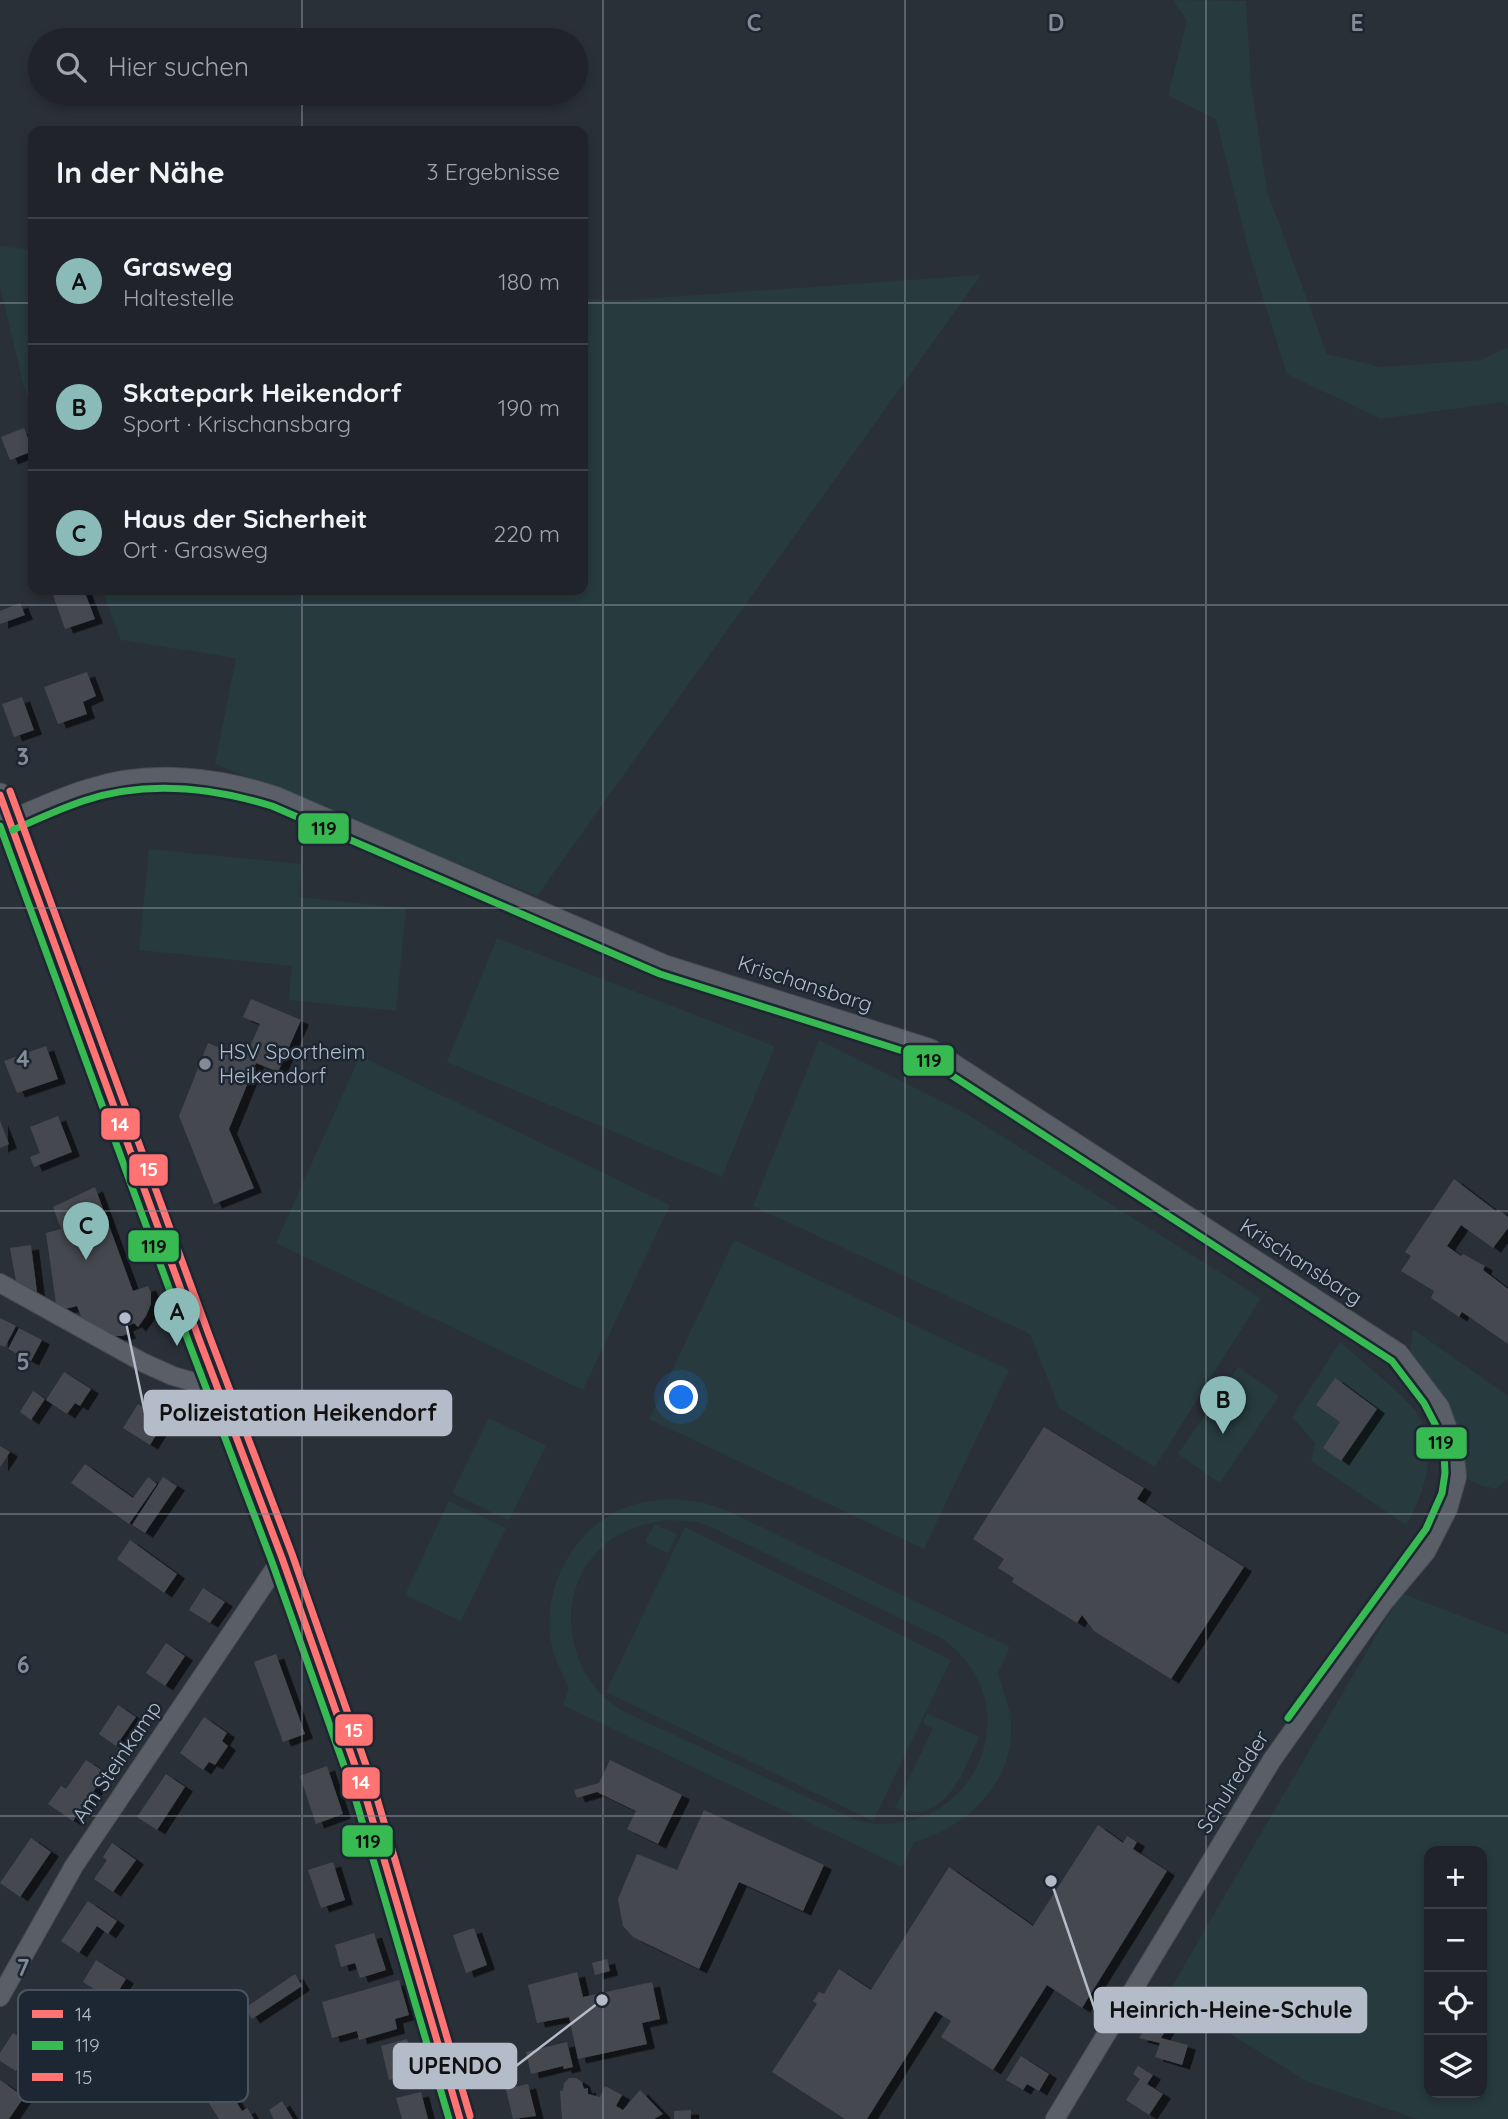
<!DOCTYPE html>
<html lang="de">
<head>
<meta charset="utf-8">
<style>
  body { margin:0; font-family:Quicksand,sans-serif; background:#2d3036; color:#f1f3f6 }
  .controls { position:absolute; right:21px; bottom:21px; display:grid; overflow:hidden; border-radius:14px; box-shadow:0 4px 10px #0003 }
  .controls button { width:63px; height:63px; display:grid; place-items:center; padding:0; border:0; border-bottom:2px solid #3d4147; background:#20242a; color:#f1f3f6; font:35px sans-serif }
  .you { position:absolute; left:682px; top:1398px; width:24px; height:24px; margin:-18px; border:5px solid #fff; border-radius:50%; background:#1a73e8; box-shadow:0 0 0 10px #1a73e833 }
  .badge { display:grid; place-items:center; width:46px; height:46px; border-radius:50%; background:#8bbbb9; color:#111; font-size:23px; font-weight:700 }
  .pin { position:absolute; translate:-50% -58px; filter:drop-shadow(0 2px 4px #0008) }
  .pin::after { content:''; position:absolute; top:37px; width:24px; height:21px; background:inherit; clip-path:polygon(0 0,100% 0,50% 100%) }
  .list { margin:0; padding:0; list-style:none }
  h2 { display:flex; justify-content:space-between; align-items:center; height:91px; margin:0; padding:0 28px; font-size:30px }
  h2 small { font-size:23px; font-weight:400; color:#a2a4a8 }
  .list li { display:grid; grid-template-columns:46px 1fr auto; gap:21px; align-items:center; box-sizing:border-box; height:126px; padding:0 28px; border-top:2px solid #3d4147 }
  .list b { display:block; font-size:26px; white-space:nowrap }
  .list p { margin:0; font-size:23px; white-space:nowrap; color:#a2a4a8 }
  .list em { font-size:23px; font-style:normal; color:#a2a4a8 }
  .icon { flex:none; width:38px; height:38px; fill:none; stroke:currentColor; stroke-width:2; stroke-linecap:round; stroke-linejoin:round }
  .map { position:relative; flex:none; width:1508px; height:2119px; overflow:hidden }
  .search { position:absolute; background:#20242a; box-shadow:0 4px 10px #0003; left:28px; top:28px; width:560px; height:77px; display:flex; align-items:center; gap:18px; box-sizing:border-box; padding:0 24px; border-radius:38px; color:#a2a4a8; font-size:26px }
  .panel { position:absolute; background:#20242a; box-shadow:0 4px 10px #0003; left:28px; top:126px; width:560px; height:469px; border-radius:14px }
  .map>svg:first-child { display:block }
</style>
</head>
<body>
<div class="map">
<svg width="1508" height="2119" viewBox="0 0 1508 2119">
  <defs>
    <filter id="shadow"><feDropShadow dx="8" dy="4.5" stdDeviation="0" flood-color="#0009"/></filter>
  </defs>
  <rect width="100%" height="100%" fill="#2a3038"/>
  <path fill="#273a3e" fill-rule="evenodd" d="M1173,0L1246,1L1251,84L1267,191L1327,354L1381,367L1482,360L1508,347V406L1503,402L1381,419L1287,374L1250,256L1216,119L1168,95L1187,21Z
    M0,246L33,250V411L24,386L0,287Z
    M981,275L537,896L215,764L236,658L121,640L102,590H583V299L625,300Z
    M149,849L302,864L299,897L406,908L396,1011L289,1000L292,966L139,950Z
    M497,938L775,1046L722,1177L447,1062Z
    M819,1040L965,1113L1261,1298L1155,1467L1059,1408L1030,1334L753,1206Z
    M360,1056L670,1205L583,1390L276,1243Z
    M734,1240L1009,1370L924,1549L649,1419Z
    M1413,1329L1508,1396V1479L1496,1489L1480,1485L1468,1479L1445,1399L1410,1354Z
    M1340,1342C1363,1363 1391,1384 1412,1407C1442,1440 1426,1492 1406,1525L1311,1461L1315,1443L1292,1417Z
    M1238,1367L1279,1396L1220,1483L1178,1454Z
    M489,1418L546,1446L509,1521L452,1493Z
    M672,1499L701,1502L728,1511L1010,1647L998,1673C1002,1689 1009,1704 1011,1720C1016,1781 968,1827 914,1842L902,1867L563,1705L569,1688C562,1673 554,1659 551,1642C542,1588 573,1529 624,1508C639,1502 656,1500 672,1499ZM669,1520L695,1522L707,1525L941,1638C1036,1703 974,1845 858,1821L623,1711C563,1676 551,1586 608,1542C626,1528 647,1523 669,1520Z
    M449,1501L506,1528L461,1621L405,1595Z
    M655,1524L677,1534L668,1553L645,1542Z
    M685,1527L951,1660L873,1821L606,1692Z
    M1401,1593L1508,1634V2119H1418L1308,2082L1167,1995ZM1429,1851H1482V2093H1429Z
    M927,1713L979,1737C963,1772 945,1827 895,1808L933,1728L923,1723Z"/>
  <path fill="#444950" filter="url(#shadow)" d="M24,428L33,451L10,460L1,437Z
    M58,590H84L95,619L65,629L52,592Z
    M20,603L25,615L0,624V611Z
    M87,672L96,696L83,702L87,714L58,724L44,687Z
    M22,697L34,730L14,737L2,704Z
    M251,999L301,1020L278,1072L256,1063L229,1129L254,1188L214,1204L179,1116L208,1043L245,1058L260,1024L243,1017Z
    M46,1046L58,1079L17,1093L4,1061Z
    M58,1116L72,1152L34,1167L30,1157L40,1153L30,1127Z
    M0,1121L9,1144L0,1148Z
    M1454,1179L1496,1211L1498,1209L1508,1217V1228L1493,1248L1461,1225L1447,1246L1461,1256L1463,1254L1485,1266L1483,1270L1508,1289V1344L1462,1312L1459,1317L1431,1298L1434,1291L1401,1271L1411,1256L1405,1252Z
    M95,1187L133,1291L148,1286L151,1293V1304L146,1316L138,1327L134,1323L125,1327L128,1334L122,1336H107L82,1319L77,1306L57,1311L46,1233L61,1229L53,1207Z
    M31,1245L37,1292L16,1281L10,1248Z
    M0,1318L16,1326L5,1347L0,1345Z
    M19,1328L42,1340L31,1361L8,1349Z
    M64,1372L91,1389L80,1406L75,1403L67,1414L46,1400Z
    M1335,1378L1377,1409L1341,1461L1323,1448L1340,1422L1316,1405Z
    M33,1391L45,1399L31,1420L20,1412Z
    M138,1404L165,1421L150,1445L123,1428Z
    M1044,1427L1144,1488L1137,1499L1244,1567L1171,1679L1094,1631L1082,1615L1077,1623L1012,1582L1014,1578L998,1568L1004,1559L973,1539Z
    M0,1446L10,1452L0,1467Z
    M85,1464L133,1498L148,1477L157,1484L129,1524L71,1483Z
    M163,1477L177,1486L145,1533L132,1525Z
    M130,1540L177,1574L164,1593L117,1559Z
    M203,1588L225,1602L210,1623L189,1610Z
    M166,1643L185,1656L165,1686L146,1673Z
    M276,1654L305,1734L283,1742L254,1662Z
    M118,1705L136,1717L116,1746L99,1734Z
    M204,1717L227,1733L222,1741L228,1746L215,1765L209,1762L203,1770L180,1753Z
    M86,1760L106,1773L73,1821L48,1804L61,1786L66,1789Z
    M610,1760L682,1795L658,1844L627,1829L636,1811L597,1792L577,1798L574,1790L599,1783Z
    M327,1766L343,1814L316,1824L300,1776Z
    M166,1774L185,1787L157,1830L137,1817Z
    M704,1810L824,1865L803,1911L739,1882L699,1969L633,1937L623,1926L618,1899L637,1854L677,1870Z
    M1098,1825L1123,1843L1127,1836L1137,1842L1133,1849L1167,1871L1082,2008L1047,1985L993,2070L941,2037L951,2021L935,2011L867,2119H845L772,2072L817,2004L813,2001L819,1992L824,1994L839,1969L871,1990L949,1867L1033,1926Z
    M31,1838L51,1852L20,1897L0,1883Z
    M112,1843L136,1860L113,1892L94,1879L107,1860L103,1857Z
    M333,1862L345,1900L321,1908L308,1870Z
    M88,1901L117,1921L108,1934L97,1926L79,1953L61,1941Z
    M474,1928L487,1965L466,1973L453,1935Z
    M374,1933L386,1970L360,1978L355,1963L341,1967L335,1945Z
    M607,1959L610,1971L595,1975L592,1963Z
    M96,1960L126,1979L112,2001L83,1982Z
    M577,1972L583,1997L652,1982L660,2019L642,2023L647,2044L578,2059L569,2017L537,2023L528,1985Z
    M295,1974L302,1986L252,2019L245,2008Z
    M399,1980L409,2015L395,2019L397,2029L359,2040L357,2031L332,2038L322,2002Z
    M1149,2023L1167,2028L1161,2038L1188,2045L1182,2065L1155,2057L1160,2043L1139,2038Z
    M13,2033L33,2046L16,2071L0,2061V2053Z
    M407,2039L416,2073L389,2080L381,2046Z
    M567,2042L573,2067L564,2069L563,2066L531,2074L526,2052Z
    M1021,2056L1049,2074L1039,2091L1027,2084L1023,2090L1006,2080Z
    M1138,2066L1153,2075L1147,2084L1163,2094L1149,2115L1126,2100L1140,2079L1133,2074Z
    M569,2078H576L582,2082L584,2089L588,2088V2094L600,2097L605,2086L622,2095L616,2106L623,2110L640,2090L663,2114L654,2119H562L560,2091L563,2090L564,2083Z
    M222,2079L242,2111L247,2108L254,2119H219L202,2092Z
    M0,2080L24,2097L9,2119H0Z
    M528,2084L536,2116L513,2119L506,2089Z
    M421,2092L428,2119H402L396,2098Z
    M282,2101L293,2119H274L269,2110Z
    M691,2110V2119H674V2111Z"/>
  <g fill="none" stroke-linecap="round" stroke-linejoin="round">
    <g stroke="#484c53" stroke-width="20">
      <path id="minor" d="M9,820C36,809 62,796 90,788C150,769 217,776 276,796L664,964L930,1048L1399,1353L1440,1407L1454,1446L1457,1477L1448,1509L1426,1552L1384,1602L1272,1760L1055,2119
        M0,1283L144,1363L173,1376L219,1389
        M0,1997L74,1866L282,1558"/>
    </g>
    <g stroke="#484c53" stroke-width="25">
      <path id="tertiary" d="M0,795L199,1339L282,1558L364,1791L460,2119"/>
    </g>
    <use href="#minor" stroke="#5a5e66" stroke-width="18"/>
    <use href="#tertiary" stroke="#5a5e66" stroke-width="23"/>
    <g stroke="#1d2633" stroke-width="12">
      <path id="bus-1" d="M0,795L199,1339L282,1558L364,1791L460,2119"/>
    </g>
    <g stroke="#1d2633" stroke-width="12">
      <path id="bus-2" d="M0,826L189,1343L272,1562L354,1794L449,2119
        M13,830C36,820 59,809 83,801C146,780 210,787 272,806L660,974L925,1058L1392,1361L1424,1403L1436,1426L1444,1451L1445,1473L1442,1493L1426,1529L1288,1718"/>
    </g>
    <g stroke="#1d2633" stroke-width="12">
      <path id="bus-3" d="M10,791L209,1335L292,1554L374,1788L470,2116"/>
    </g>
    <use href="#bus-1" stroke="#ff7373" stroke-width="7"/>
    <use href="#bus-2" stroke="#36ba51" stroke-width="7"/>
    <use href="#bus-3" stroke="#ff7373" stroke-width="7"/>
  </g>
  <path fill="none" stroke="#848b96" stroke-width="2" stroke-opacity="0.55" d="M302,0V40M603,0V2119M905,0V2119M1206,0V2119M302,93V131M0,303H33M583,303H1508M302,590V2119M0,605H1508M0,908H1508M0,1211H1508M0,1514H1508M0,1816H1508"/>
  <circle fill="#848b96" stroke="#1d2633" stroke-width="2.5" cx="205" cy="1064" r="7"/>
  <g text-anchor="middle" stroke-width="5" stroke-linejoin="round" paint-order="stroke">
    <g font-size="21" fill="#b4bcc9" stroke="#1d2633">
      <text transform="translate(805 984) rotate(18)" y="7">Krischansbarg</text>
      <text transform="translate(1301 1262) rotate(33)" y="7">Krischansbarg</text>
      <text transform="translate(117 1762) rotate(-56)" y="7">Am Steinkamp</text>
      <text transform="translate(1233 1782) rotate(-58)" y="7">Schulredder</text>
    </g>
    <g font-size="21" fill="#b4bcc9" stroke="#1d2633" text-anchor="start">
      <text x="219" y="1059">HSV Sportheim<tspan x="219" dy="24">Heikendorf</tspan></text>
    </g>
  </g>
  <rect x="18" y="1990" width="230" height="112" rx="10" fill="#1d2633" stroke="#4a5360" stroke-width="2"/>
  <rect x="32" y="2010" width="31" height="8" fill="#ff7373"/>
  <rect x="32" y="2041" width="31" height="9" fill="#36ba51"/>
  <rect x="32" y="2073" width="31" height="8" fill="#ff7373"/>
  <g font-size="19" fill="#b4bcc9">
    <text x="75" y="2021">14</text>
    <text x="75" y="2052">119</text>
    <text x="75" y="2084">15</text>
  </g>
  <g font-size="23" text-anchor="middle" font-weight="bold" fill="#848b96" stroke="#1d2633" stroke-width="5" stroke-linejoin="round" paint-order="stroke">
    <text x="754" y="31">C</text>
    <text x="1056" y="31">D</text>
    <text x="1357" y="31">E</text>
    <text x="23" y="765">3</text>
    <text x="23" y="1067">4</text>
    <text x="23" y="1370">5</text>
    <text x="23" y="1673">6</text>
    <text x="23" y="1976">7</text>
  </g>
  <path fill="none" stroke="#b4bcc9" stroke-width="2.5" d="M125 1318L145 1413M1051 1881L1095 2010M602 2000L516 2066"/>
  <g fill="#b4bcc9" stroke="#1d2633" stroke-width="2.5">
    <circle cx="125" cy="1318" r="7"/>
    <circle cx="1051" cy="1881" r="7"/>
    <circle cx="602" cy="2000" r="7"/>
  </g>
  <g fill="#b4bcc9" stroke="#b4bcc9" stroke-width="2.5">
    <rect x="145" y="1391" width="306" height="44" rx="7"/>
    <rect x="1095" y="1988" width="271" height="44" rx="7"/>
    <rect x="394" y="2044" width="122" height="44" rx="7"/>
  </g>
  <g font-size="23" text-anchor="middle" font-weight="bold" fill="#111">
    <text x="298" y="1421">Polizeistation Heikendorf</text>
    <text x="1231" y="2018">Heinrich-Heine-Schule</text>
    <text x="455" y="2074">UPENDO</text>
  </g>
  <g stroke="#1d2633" stroke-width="2.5">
    <rect x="297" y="812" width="53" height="33" rx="7" fill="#36ba51"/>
    <rect x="902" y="1044" width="53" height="33" rx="7" fill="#36ba51"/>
    <rect x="100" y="1107" width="41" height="34" rx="7" fill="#ff7373"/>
    <rect x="128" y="1153" width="41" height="34" rx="7" fill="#ff7373"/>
    <rect x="127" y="1229" width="53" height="34" rx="7" fill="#36ba51"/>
    <rect x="1415" y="1426" width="53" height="34" rx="7" fill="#36ba51"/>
    <rect x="334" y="1713" width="40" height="34" rx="7" fill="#ff7373"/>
    <rect x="341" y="1766" width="40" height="34" rx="7" fill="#ff7373"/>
    <rect x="341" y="1824" width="53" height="34" rx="7" fill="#36ba51"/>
  </g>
  <g font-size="19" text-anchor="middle" font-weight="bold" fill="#fff">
    <text x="120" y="1131">14</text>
    <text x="149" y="1176">15</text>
    <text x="354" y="1737">15</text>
    <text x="361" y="1789">14</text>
  </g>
  <g font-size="19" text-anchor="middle" font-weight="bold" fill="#111">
    <text x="324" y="835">119</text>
    <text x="929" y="1067">119</text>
    <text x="154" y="1253">119</text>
    <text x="1441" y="1449">119</text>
    <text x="368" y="1848">119</text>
  </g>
</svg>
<div class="controls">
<button>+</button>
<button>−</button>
<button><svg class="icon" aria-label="locate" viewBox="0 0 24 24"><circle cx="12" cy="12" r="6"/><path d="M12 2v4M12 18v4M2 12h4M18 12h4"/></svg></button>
<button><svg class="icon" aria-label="layers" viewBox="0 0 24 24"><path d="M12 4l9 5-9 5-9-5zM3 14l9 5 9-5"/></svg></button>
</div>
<div class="you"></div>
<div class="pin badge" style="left:177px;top:1346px">A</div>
<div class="pin badge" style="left:1223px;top:1434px">B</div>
<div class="pin badge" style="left:86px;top:1260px">C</div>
<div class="search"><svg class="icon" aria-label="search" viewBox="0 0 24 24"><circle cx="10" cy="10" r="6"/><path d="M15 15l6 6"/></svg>Hier suchen</div>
<section class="panel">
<h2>In der Nähe<small>3 Ergebnisse</small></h2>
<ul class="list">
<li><span class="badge">A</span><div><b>Grasweg</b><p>Haltestelle</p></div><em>180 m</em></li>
<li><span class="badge">B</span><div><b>Skatepark Heikendorf</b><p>Sport · Krischansbarg</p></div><em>190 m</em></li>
<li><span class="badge">C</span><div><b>Haus der Sicherheit</b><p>Ort · Grasweg</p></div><em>220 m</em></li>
</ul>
</section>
</div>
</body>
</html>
